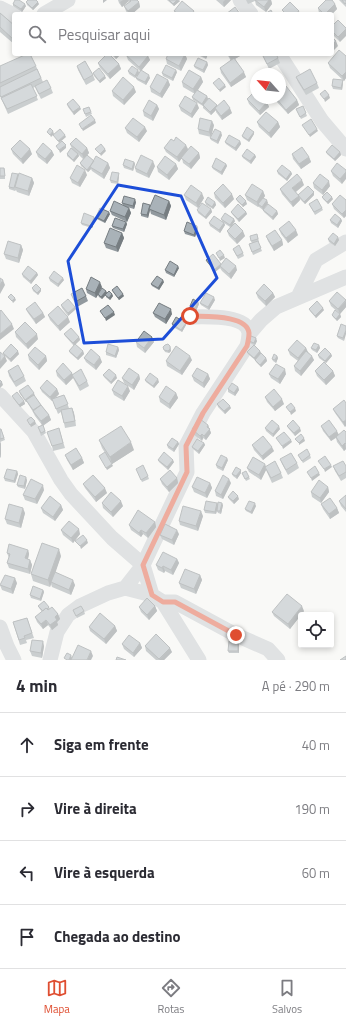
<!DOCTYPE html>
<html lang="pt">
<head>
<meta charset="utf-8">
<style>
  body { margin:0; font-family:"Titillium Web",sans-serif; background:#f2f2f3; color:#2b2b33 }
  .controls { position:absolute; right:12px; bottom:12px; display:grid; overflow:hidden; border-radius:4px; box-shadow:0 2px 6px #0003 }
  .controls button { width:36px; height:36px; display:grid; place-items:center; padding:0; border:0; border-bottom:1px solid #e1e1e2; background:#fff; color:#2b2b33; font:20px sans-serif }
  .compass { position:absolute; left:250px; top:68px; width:36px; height:36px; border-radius:50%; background:#fff; box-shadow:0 2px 6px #0003; rotate:297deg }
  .stop { position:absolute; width:12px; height:12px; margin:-9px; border:3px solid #df4e31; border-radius:50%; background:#fff }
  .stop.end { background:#df4e31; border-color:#fff; box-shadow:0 1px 4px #0008 }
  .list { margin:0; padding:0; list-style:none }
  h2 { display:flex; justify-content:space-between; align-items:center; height:52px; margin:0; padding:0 16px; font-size:17px }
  h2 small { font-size:13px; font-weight:400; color:#7c7c81 }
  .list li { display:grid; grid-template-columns:26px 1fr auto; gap:12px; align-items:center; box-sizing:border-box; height:64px; padding:0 16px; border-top:1px solid #e1e1e2 }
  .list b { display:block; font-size:15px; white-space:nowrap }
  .list em { font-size:13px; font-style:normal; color:#7c7c81 }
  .icon { flex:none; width:22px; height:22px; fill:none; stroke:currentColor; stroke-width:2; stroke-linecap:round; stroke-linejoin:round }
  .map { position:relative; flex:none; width:346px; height:660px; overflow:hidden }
  .search { position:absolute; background:#fff; box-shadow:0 2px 6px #0003; left:12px; right:12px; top:12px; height:44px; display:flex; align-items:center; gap:10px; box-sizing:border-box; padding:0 14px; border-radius:4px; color:#7c7c81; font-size:15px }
  .sheet { height:308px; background:#fff }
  nav { display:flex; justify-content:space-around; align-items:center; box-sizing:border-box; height:56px; border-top:1px solid #e1e1e2; background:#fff; font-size:11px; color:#7c7c81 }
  nav a { display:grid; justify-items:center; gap:2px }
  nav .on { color:#df4e31 }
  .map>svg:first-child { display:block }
</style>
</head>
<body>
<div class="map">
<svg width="346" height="660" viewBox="0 0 346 660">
  <rect width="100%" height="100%" fill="#f9f9f7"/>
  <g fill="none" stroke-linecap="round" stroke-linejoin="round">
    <path stroke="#c0c5c9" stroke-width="15" d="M240,0L251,14
      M0,8L14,15
      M44,14L68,0
      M279,54L322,121L346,149
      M298,297L316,260L346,242
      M249,334L261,320L276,307L346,277
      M0,395L34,432L61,480L71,494L112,538L143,565L152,595
      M125,588L143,565L187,472L186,446L203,413L247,346C248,342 249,337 249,333C247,314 203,317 190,317
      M163,602L199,660
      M0,627L7,646L14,660
      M50,660L57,632L68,615L80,606L108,593L125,588L152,595L163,602H175L236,635L268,649L278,660"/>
  </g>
  <path fill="#91999e" d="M118,0H137L139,2L140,7L132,14H128L126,11L124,6L129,2V1L122,7L119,3Z
    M167,0H179L180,1L174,6Z
    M216,0H231L224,7Z
    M246,0H271L272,4L266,12L256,5L255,1L248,4Z
    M339,0H346V7Z
    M26,2L39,4L33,10L27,5Z
    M13,4L26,6L22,12L13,6Z
    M335,4L337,9L332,14H321L319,13L318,8Z
    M0,13L14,25V44L0,32Z
    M338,20L340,42L332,34V26Z
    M111,54H121L116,59Z
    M185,54L187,59L181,71L167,64L166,59Z
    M198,54H208L206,59L198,55Z
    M227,54H240V56L235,59L246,77L231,87L221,73L220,68L231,61Z
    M262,54L278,58L280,63L269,69Z
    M126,55L148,56L150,60L141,71L150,78L146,85L137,80L136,78L140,71L128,60Z
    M346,56V78L344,81L330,68L328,63Z
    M207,62L208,65L204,73L195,68L194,66Z
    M98,63L119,64L121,69L110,79L100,68Z
    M0,66H36L43,82L51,88L53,93L41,99L35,87L33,88L38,100L8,114L0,96Z
    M77,66L93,75L95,80L86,85L78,70Z
    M138,70L139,73L135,78L129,74L128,71Z
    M177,72L173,81L163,76L162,73Z
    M93,73L106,78L100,83L94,76Z
    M201,77L203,82L198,90L207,96L208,99L206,102L217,106L232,113L222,120L216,112V110L211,115L203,108V106L193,100L192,97L195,94L183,87L182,82Z
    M296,77L317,83L319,88L306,95L298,82Z
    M168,80L170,85L162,98L151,92L150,87Z
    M343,80V83L342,90L333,89L332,86Z
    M112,91L136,92L124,105L113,96Z
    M275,98L297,100L299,105L288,114L276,101Z
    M247,99L267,102L269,107L260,115L249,104Z
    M67,104L81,109L74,115L68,107Z
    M157,105L159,109L153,121L144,116L143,111Z
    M179,106L199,108L192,118L181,111Z
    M303,106L307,116L301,119L296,109Z
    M89,107L92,114L86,117L83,109Z
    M257,122H278L280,127L271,138L259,127Z
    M214,125L211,137L199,134L198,129Z
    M125,128L147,131L139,142L127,133Z
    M254,134L249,142L243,138L242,136Z
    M222,135L218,144L211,140L210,138Z
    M240,141L241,144L236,151L226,144L225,142Z
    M70,144L87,148L89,153L87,155L94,161L108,163L110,168L104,179L92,171L91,169L88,172L81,166L80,163L83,159L78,154L79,156L74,162L67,156V154L72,149Z
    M164,148L188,149L199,153L200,158L191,169L183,163L182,158L179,162L166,152Z
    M11,149L32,154L23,164L13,154Z
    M52,151L54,155L47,164L38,157L36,152Z
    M326,152H340L341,155L335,161L327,154Z
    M292,154L309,157L311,162L301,169L293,159Z
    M255,155L256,157L251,164L243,158L242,156Z
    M134,162L135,164L133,171L124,168L123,165Z
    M176,164L178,169L169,180L158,172L157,167Z
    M226,164L227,166L222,175L213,169L212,167Z
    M155,166L149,178L136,172L135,168Z
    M0,168H4L5,170V179H0Z
    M346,170L342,184L333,176L331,171Z
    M277,171L291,172L292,174L287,181L278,174Z
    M18,175L32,178L34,183L29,196L17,192L16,190L15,191L9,189V187Z
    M87,175L80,187L72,183L70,178Z
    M119,176L118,184L111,183L110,180Z
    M313,183L330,186L323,195L314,188Z
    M304,185L296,192L298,195H314L305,204L300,199V200L293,207L282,194L280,189Z
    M263,191L265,196L263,198L268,203L263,210L259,207V206L258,207L247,200L245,195Z
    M214,193L234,199L225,208L215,198Z
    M184,195L204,198L198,208L186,200Z
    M322,197L333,199L328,204L323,199Z
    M236,199L247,204L243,207L237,201Z
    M346,200V216L344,218L334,209L332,204Z
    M169,201L171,206L166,220L151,214L150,210L148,218L141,216V214L150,205V207Z
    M136,202L134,209L127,207L129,208L131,213L127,222L112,215L110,211L123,205L122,203Z
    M205,202H215L216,205L213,209L206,205Z
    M309,204L322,208L323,210L315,215Z
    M211,209L212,212L206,219L198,213L197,210Z
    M263,210L277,211L278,214L273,220L264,212Z
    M231,212H246L247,214L239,222L232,214Z
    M110,214L105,223L97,219L96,217Z
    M94,217L95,219L92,228L82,225L81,223Z
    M221,219L235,221L232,226L245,236L237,244L229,236L227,231L230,227L224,223L225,225L220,233L210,226L209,223L222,221Z
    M341,219L342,221L338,228L331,223L330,220Z
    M126,222L127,224L124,232L113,228L112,226Z
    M198,228L195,237L185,234L184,231Z
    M279,229L298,235L288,243L281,234Z
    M122,233L124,238L118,252L106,248L104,243Z
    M266,236L282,240L283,245L274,251L268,241Z
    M258,237L259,242H258L262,251L253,255L249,244L252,243L251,241Z
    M328,239L339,240L335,246L329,242Z
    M21,245L23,250L19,263L6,259L4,254Z
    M233,249L243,253L244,256L238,259Z
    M206,260L221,265L237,270L231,279L222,271L220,268L215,272L207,262Z
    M179,268L174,277L166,273L165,270Z
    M37,273L38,275L31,284L23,277L22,274Z
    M49,278L64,280L58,287L50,281Z
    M164,282L159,290L152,286L151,284Z
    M102,287L99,292L106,291L107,293L112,294L113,296L110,300L106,297V295L102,299L99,297L98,295L96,298L87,293L86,289Z
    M32,288L41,289V291L38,295L33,291Z
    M112,290L124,296L119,300L113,292Z
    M256,293H273L275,297L266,306L258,298Z
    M71,294L86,296L88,301L77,307L73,299Z
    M215,300L209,310L201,305L200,303Z
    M346,300V307L340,314L341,317L337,321L333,317L332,315L340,314L331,306L329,301Z
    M198,302L199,304L196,311L190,308V306Z
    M61,305L76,309L68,316L62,308Z
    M26,309L43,313L45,317L36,324L28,313Z
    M309,309L324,310L316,318L310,311Z
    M153,313L172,314L166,324L155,317Z
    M48,315L70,322L60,331L50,320Z
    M172,324L186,325L182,332L173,327Z
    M341,324L344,341L338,338L337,336Z
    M15,332L38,339L28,349L16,337Z
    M64,334L79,337L80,340L75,344L83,351L84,354L78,360L70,353L69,351L74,346L65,336Z
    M152,337L154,342L145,353L137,347L136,342Z
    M249,341H257L255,345H254L266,358L267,361L261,367L256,362L255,360L248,354L247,352L254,345L250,343Z
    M319,345L320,348L317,353L312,350L311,348Z
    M170,346L171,351L169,353L165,352L163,347Z
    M118,347L119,350L116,358L106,355V352Z
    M306,348L308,352L314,360L301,376L295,371L294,366L298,361L290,355L288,350Z
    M3,353L19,354L11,362L4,355Z
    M331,354L332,356L326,363L319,358L318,355Z
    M28,355L46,356L47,361L39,370L29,360Z
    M277,356L278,358L276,363L273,361L272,359Z
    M84,358L102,362L96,370L86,362Z
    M192,360L182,375L167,366L166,361Z
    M8,371L24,376L26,381L16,387L9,376Z
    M56,371L73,374L87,381L89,386L80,391L73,378L66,385L57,376Z
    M315,371H333L335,376L326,385L317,376Z
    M208,374L210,379L204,388L194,381L192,376Z
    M269,374H286L280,384L271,378Z
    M103,375L117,378L111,384L104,377Z
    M139,375L140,379L134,390L124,383L122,378Z
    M145,380L159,382L154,388L146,382Z
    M238,387L239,390L235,396L228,392V389Z
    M40,388L57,389L59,394L55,398L64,395L69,408H72L74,413L76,426L65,428L64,423L61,412L58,414L53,401H52L42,392Z
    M112,390L130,391L124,401L114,395Z
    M19,391L35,396H34L41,405L49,415L51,420L43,426L46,433L41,436L38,427L42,425L35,416L33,412L27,402H26L20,394Z
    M176,393L178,398L170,409L160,402L159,397Z
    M12,396L24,401L25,404L20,407L13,398Z
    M265,397L284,404L275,411L267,402Z
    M344,400L345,427L335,413L333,409Z
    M217,404L231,408L225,414L218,407Z
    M208,425L211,433L206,440L203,438L202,441L193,434L192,429Z
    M287,426L301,431L295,436L288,428Z
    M321,426L339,435L346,432V449L344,451L337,442L336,438L331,441L323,431Z
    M59,428L65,448L53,451L52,446Z
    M265,428L280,429L273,437L266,431Z
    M0,429H1L5,440L0,442L1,444V457L0,458Z
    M99,440L134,450L112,464L102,448Z
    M178,442L179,444L174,452L168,448L167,445Z
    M204,443L205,445L199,454L193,449L192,447Z
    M252,445L274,451L263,460L254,450Z
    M65,455L82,458L84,463L73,470L67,460Z
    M298,455H310L311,458L303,463Z
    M280,459L297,463L299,468L288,475L282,464Z
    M158,460L174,462L168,470L159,462Z
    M228,460L223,471L217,468L216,465Z
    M266,466L281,473L283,478L272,483L266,470L261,480L249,472L247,468Z
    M333,466H346V478L341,481L335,471Z
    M241,470V473L237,479L233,476L232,474Z
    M17,471L18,474L15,483L5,481L4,478Z
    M137,471L148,476L149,479L142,482Z
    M242,473L249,477L250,479L246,481Z
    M177,478L178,483L169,492L162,484L160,479Z
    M27,480L25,489L18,487L17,485Z
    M210,483L212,488L207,498L194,492L192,487Z
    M231,483L223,499L216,496L215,491Z
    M83,484L107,493L96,502L85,488Z
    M328,487L329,492L321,503L312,497L311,492Z
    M44,490L37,504L25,500L23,495Z
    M346,495V512L341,506L339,501Z
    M228,497L239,499L234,504L229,499Z
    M102,503L123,506L113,517L103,508Z
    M217,503L218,505H223L221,514L218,513L217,511L216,514L205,513L204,510Z
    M321,504L337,508L339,513L330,519L323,509Z
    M61,505L63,510L55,521L43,513L41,508Z
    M256,506L252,514L246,511L245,509Z
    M25,513L21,528L7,524L5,519Z
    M203,516L198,531L180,525L179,521Z
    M155,522L156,527L148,538L143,534L141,537L131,530L129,525Z
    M61,530L80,534L73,543L63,535Z
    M179,534L174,545L162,539L160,535Z
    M28,550L29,554L28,559L30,560L32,565L30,574L9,568L7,563L9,558L7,553Z
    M61,556L55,572L75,585L71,595L52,587L51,584L50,587L33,581L31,574Z
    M177,559L179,563L173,575L165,571L164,573L158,570L156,565Z
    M200,575L202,580L196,594L181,588L179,583Z
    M17,583L13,594L2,590L0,585Z
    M43,590L44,592L41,601L31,598L30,595Z
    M38,606L49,607L50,609L58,614L60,619L57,622L58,625L52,630L48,625L43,629L37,622L35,617L42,612L39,608Z
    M155,606L157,611L149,620L141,612L139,607Z
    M73,610L84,611L85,614L77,618Z
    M304,611L290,629L274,616L272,612Z
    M27,618L34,638L26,640L27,643L20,645L13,622Z
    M115,626L117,631L106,644L90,631L89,627Z
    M238,641L239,644V653H229L228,651Z
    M140,643L142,648L134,657L124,649L122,644Z
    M44,646L42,658L32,656L30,651Z
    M145,646L172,652L164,660H156L146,651Z"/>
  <path fill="#767d81" d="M103,0H107L103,3Z
    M123,0H128L129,1L122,7L120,2Z
    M177,0L180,1L174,6L173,4Z
    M225,0H231L224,7L223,2Z
    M269,0H271L272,4L266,12L264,7Z
    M38,2L39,4L33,10L32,8Z
    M139,2L140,7L132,14H129L128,11Z
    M25,4L26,6L22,12L21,9Z
    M335,4L337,9L332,14H325Z
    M299,11L300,14H295Z
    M346,29V36L340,42L338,37Z
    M336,41L338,46L332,52V45Z
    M114,54H121L116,59Z
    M185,54L187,59L181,71L179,66Z
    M206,54H208L206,59L205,57Z
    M233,54H240V56L231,61L230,57Z
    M148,56L150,60L141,71L139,67Z
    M207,62L208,65L204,73L203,70Z
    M119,64L121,69L110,79L108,74Z
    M138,70L139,73L135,78V76Z
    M176,70L177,72L173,81L172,78Z
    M244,72L246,77L231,87L230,83Z
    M346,72V78L344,81L342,76Z
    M149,75L150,78L146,85L145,82Z
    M105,76L106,78L100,83L99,81Z
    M201,77L203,82L195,94L193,89Z
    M168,80L170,85L162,98L160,94Z
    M343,80V83L342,90L341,88Z
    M225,85L226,87L220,92L219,90Z
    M134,87L136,92L124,105L123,100Z
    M329,95L330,98L325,102L324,99Z
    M207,96L208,99L203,106L202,104Z
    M297,100L299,105L288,114L286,110Z
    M267,102L269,107L260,115L259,111Z
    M197,103L199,108L192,118L191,114Z
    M157,105L159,109L153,121L151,116Z
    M217,105L218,107L215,108L216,110L211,115L210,112Z
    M80,107L81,109L74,115L73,112Z
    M230,108L232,113L222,120L221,116Z
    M95,120L96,123L83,131L82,129Z
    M212,121L214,125L211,137L209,132Z
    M278,122L280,127L271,138L269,133Z
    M145,127L147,131L139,142L137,137Z
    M317,129L318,131L310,137L309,135Z
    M53,131L54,134L51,137L50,135Z
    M221,132L222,135L218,144L217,141Z
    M254,132V134L249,142L248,140Z
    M65,135L66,137L59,143L58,141Z
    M240,141L241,144L236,151L235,148Z
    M66,145V148L60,153L59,150Z
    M186,145L188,149L179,162L177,157Z
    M87,148L89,153L84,159L82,154Z
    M30,149L32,154L23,164L21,159Z
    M105,149L106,151L101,156L100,154Z
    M52,151L54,155L47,164L45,159Z
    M340,152L341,155L335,161L334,159Z
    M199,153L200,158L191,169L189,164Z
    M78,154L79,156L74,162L73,160Z
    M255,155L256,157L251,164L250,161Z
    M309,157L311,162L301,169L299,164Z
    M94,161L90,167L91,169L88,172L87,170Z
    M153,161L155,166L149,178L147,174Z
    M134,162L135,164L133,171L132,169Z
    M108,163L110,168L104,179L102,174Z
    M176,164L178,169L169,180L167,175Z
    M226,164L227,166L222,175L221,172Z
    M85,170L87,175L80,187L78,183Z
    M291,172L292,174L287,181L286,179Z
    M346,172V179L342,184L340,179Z
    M119,173V176L118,184L117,182Z
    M32,178L34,183L29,196L28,191Z
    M302,180L304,185L294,193L292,188Z
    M329,181L330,186L323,195L322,190Z
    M263,191L265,196L259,205L258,204L259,206L258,207L257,202Z
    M314,192V195L305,204L304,202Z
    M202,193L204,198L198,208L196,203Z
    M232,194L234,199L225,208L223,203Z
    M299,196L300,200L293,207L291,202Z
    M332,197L333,199L328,204L327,202Z
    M135,199L136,202L134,209L133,206Z
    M267,200L268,203L263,210L262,207Z
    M169,201L171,206L166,220L164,215Z
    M246,201L247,204L243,207L242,205Z
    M215,202L216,205L213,209L212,207Z
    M150,205L151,207L149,209L150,210L148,218L147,215Z
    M129,208L131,213L127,222L125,217Z
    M211,209L212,212L206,219L205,217Z
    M346,210V216L344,218L342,214Z
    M277,211L278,214L273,220L272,217Z
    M109,212L110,214L105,223L104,221Z
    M246,212L247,214L239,222L238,219Z
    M94,217L95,219L92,228L91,226Z
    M234,219L235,221L231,227L230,225Z
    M341,219L342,221L338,228L337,225Z
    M126,222L127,224L124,232L123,229Z
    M224,223L225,225L220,233L219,230Z
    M197,226L198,228L195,237L194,235Z
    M296,230L298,235L288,243L286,238Z
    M243,231L245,236L237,244L235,239Z
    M122,233L124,238L118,252L116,247Z
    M338,237L339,240L335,246L334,244Z
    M282,240L283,245L274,251L272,246Z
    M21,245L23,250L19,263L18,258Z
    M224,255L225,258L220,261L219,258Z
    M221,264L222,266H220V268L215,272L214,270Z
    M178,266L179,268L174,277V275Z
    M236,266L237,270L231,279L229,274Z
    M37,273L38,275L31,284L30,281Z
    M63,278L64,280L58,287V284Z
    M3,280L5,285L0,294V285Z
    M163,280L164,282L159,290L158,288Z
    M100,282L102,287L96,298L95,293Z
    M41,289V291L38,295L37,293Z
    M106,291L107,293L102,299L101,297Z
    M273,293L275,297L266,306L265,301Z
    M112,294L113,296L110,300L109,298Z
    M123,294L124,296L119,300L118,298Z
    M214,297L215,300L209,310L208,307Z
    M15,298L16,300L13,303L12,301Z
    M346,301V307L340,314L338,309Z
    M198,302L199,304L196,311L195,308Z
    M75,307L76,309L68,316V313Z
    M323,308L324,310L316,318L315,316Z
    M171,309L172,314L166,324L165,319Z
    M114,312L115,315L106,321L105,318Z
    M43,313L45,317L36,324L34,319Z
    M340,314L341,317L337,321L336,319Z
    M68,317L70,322L60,331L58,326Z
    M186,323V325L182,332L181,330Z
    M12,324L14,329L0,340V334Z
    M346,330V334L344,341L343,338Z
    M37,334L38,339L28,349L26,344Z
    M79,337L80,340L74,346L73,343Z
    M152,337L154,342L145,353L144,348Z
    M256,338L257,341L255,345L254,343Z
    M319,345L320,348L317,353L316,350Z
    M170,346L171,351L169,353L168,351Z
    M118,347L119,350L116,358L115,356Z
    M306,348L308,353L300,363L298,358Z
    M18,351L19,354L11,362L10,359Z
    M83,351L84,354L78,360L77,358Z
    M260,351L261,353L255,360L254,358Z
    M331,354L332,356L326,363L325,361Z
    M5,356L7,361L0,369V362Z
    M46,356L47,361L39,370L38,365Z
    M190,356L192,360L182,375L180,371Z
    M277,356L278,358L276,363L275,360Z
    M312,356L314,360L301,376L300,371Z
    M100,357L102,362L96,370L94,365Z
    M266,358L267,361L261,367L260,365Z
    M285,369L286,374L280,384L278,379Z
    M333,371L335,376L326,385L324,380Z
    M72,373L74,377L72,375L73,378L66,385L64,380Z
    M208,374L210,379L204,388L203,383Z
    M116,375L117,378L111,384V382Z
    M139,375L140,379L134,390L132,385Z
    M158,379L159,382L154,388L153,386Z
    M2,382L3,385L0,388V384Z
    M128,386L130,391L124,401L122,396Z
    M238,387L239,390L235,396L234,393Z
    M57,389L59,394L52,401L50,397Z
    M34,393L35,396L27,401L26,400L27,402H26L25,400Z
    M176,393L178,398L170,409L169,404Z
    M282,399L284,404L275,411L273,407Z
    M24,401L25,404L20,407L19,405Z
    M230,406L231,408L225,414L224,411Z
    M72,408L74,413L76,426L75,421Z
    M295,408L296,411L291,415L290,412Z
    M49,415L51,420L42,426L41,421Z
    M346,420V426L345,427L343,422Z
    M35,421L36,424L31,427L30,425Z
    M208,425L211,433L206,440L204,436L207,427Z
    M279,426L280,429L273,437V434Z
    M300,428L301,431L295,436L294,433Z
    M337,431L339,435L331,441L329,437Z
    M202,434L203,438L202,441L200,436Z
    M304,438L305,441L299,445V443Z
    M291,440L292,442L283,449L282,446Z
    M0,441L1,444V457L0,454Z
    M131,442L134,450L112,464L110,457Z
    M178,442L179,444L174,452L173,449Z
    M204,443L205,445L199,454L198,451Z
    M345,443L346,449L344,451L342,446Z
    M272,447L274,451L263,460L262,456Z
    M82,458L84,463L73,470L71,465Z
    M227,458L228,460L223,471L222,468Z
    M173,460L174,462L168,470L167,467Z
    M112,464L113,466L107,470L106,468Z
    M265,464L267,469L265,467L266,470L261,480L259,475Z
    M331,465L332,467L325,472L324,469Z
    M241,470V473L237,479L236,476Z
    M17,471L18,474L15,483L14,481Z
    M319,473L320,475L312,481L311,478Z
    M26,477L27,480L25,489L24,486Z
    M177,478L178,483L169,492L167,487Z
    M229,479L231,483L223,499L221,495Z
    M210,483L212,488L207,498L205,493Z
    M43,485L44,490L37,504L35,499Z
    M328,487L329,492L321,503L320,498Z
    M105,488L107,493L96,502L95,497Z
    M238,496L239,499L234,504L233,501Z
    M121,501L123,506L113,517L111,512Z
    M217,503L218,505L216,514L215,512Z
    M222,503L223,505L221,514L220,511Z
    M255,503L256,506L252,514L251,512Z
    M61,505L63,510L55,521L53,517Z
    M23,508L25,513L21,528L19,523Z
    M337,508L339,513L330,519L329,514Z
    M201,511L203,516L198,531L196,526Z
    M155,522L156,527L148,538L146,533Z
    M79,529L80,534L73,543L71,538Z
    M141,530L143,534L141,537L139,533Z
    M177,530L179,534L174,545L172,540Z
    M87,540L88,543L81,549L80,546Z
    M59,549L61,556L52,583L51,582V584L50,587L48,580Z
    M28,550L29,554L27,563L25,558Z
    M177,559L179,563L173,575L171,570Z
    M30,560L32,565L30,574L28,569Z
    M163,566L165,571L164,573L162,568Z
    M200,575L202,580L196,594L194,589Z
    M15,578L17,583L13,594L11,589Z
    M73,580L75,585L71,595L69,590Z
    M43,590L44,592L41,601L40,599Z
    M155,606L157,611L149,620L147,615Z
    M302,606L304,611L290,629L288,624Z
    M58,614L60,619L57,622L58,625L52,630L50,625L55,617Z
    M46,620L48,625L43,629L41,624Z
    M115,626L117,631L106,644L104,639Z
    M43,641L44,646L42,658L41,653Z
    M238,641L239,644V653L238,651Z
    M140,643L142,648L134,657L133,653Z
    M170,648L172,652L164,660H159Z
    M91,651L93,656L91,660H87Z
    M71,655L72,658L71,660H69Z"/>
  <path fill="#a9b2b8" stroke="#767d81" d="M15,0H19L25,4L21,9L13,4Z
    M28,0H36L38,2L32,8L26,2Z
    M130,0H137L139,2L128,11L124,6L131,1Z
    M169,0H177L173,4Z
    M255,0H269L264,7Z
    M326,0H332L335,4L325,14H324L318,8Z
    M342,0H346V3L345,4Z
    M182,1L194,11L192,14H179L174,11Z
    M290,2L299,11L295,14H286L282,10Z
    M235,7L240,14H226Z
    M271,10L273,14H265Z
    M0,13L14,25V40L0,27Z
    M338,20L346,28V29L338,37L332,31V26Z
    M332,37L336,41L332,45Z
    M339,50L346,56V72L342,76L328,63Z
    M27,54H30L36,66L0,83V66Z
    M107,54H109L119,64L108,74L98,63Z
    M127,54H147L148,56L139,67L126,55Z
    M168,54H185L179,66L166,59Z
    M200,54H206L205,57Z
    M228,54H233L230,57Z
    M262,54H276L278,58L267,64Z
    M198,58L207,62L203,70L194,66Z
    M234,58L244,72L230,83L220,68Z
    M85,61L93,75L84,80L77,66Z
    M166,65L176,70L172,78L162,73Z
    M132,66L138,70L135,76L128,71Z
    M99,68L105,76L99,81L93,73Z
    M37,69L41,78L1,97L0,95V87Z
    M310,69L317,83L304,90L296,77Z
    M141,70L149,75L145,82L136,78Z
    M189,70L201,77L193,89L182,82Z
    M157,74L168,80L160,94L150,87Z
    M123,77L134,87L123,100L112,91Z
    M219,78L225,85L219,90L213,83Z
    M333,79L343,80L341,88L332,86Z
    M47,80L51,88L39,94L35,86Z
    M31,84L37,96L7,109L1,98Z
    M286,86L297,100L286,110L276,98H280V91Z
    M197,90L207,96L202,104L192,97Z
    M325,90L329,95L324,99L320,94Z
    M255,91L256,92V98H263L267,102L259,111L247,99Z
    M185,96L197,103L191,114L179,106Z
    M209,98L217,105L210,112L203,105Z
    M73,99L80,107L73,112L67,104Z
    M149,100L157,105L151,116L143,111Z
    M224,100L230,108L221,116L215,108Z
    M303,106L306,113L300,117L296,109Z
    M89,107L91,112L85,114L83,109Z
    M266,112L278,122L269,133L257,122Z
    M91,115L95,120L82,129L79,124Z
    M133,118L145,127L137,137L125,128Z
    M200,118L212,121L209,132L198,129Z
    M311,119L317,129L309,135L302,125Z
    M247,127L254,132L248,140L242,136Z
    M50,128L53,131L50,135L47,132Z
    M60,129L65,135L58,141L53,135Z
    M215,129L221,132L217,141L210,138Z
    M229,135L240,141L235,148L225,142Z
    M176,137L186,145L177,157L164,148L171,139L174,141Z
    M76,138L87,148L82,154L70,144Z
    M20,140L30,149L21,159L11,149Z
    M62,141L66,145L59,150L56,146Z
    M43,143L52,151L45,159L36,152Z
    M101,144L105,149L100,154L95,149Z
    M332,145L340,152L334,159L326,152Z
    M191,146L199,153L189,164L181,158Z
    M302,147L309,157L299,164L292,154Z
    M71,148L78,154L73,160L67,154Z
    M247,149L255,155L250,161L242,156Z
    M87,155L94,161L87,170L80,163Z
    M141,155L153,161L147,174L135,168Z
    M96,156L108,163L102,174L90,167Z
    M165,156L176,164L167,175L157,167Z
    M216,158L226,164L221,172L212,167Z
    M125,159L134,162L132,169L123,165Z
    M337,163L346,170V172L340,179L331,171Z
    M77,165L85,170L78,183L70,178Z
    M282,165L291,172L286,179L277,171Z
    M0,168H4L5,176H0Z
    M112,172L119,173L117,182L110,180Z
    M12,173L18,174L14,188L9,187Z
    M19,173L32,178L28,191L15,187Z
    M297,174L302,180L292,188L299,196L291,202L280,189Z
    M320,174L329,181L322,190L313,183Z
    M223,184L232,194L223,203L214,193Z
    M252,184L263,191L257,202L245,195Z
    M191,185L202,193L196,203L184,195Z
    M308,186L314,192L304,202L298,195Z
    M327,192L332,197L327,202L322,197Z
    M155,195L169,201L164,215L149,209Z
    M240,195L246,201L242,205L236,199Z
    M340,195L346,200V210L342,214L332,204Z
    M124,196L135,199L133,206L122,203Z
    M208,197L215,202L212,207L205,202Z
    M263,198L267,200L262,207L258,204Z
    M317,199L322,208L314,212L309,204Z
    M114,201L129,208L125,217L110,211Z
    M143,203L150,205L147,215L141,214Z
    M202,203L211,209L205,217L197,210Z
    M238,204L246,212L238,219L231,212Z
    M268,204L277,211L272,217L263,210Z
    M100,208L109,212L104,221L96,217Z
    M84,213L94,217L91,226L81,223Z
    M225,213L234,219L230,225L221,219Z
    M335,214L341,219L337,225L330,220Z
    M214,216L224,223L219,230L209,223Z
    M115,218L126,222L123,229L112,226Z
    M289,221L296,230L286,238L279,229Z
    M187,222L197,226L194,235L184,231Z
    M235,223L243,231L235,239L227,231Z
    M110,228L122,233L116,247L104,243Z
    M275,230L282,240L272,246L266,236Z
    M333,233L338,237L334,244L328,239Z
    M257,234L258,239L251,241L250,236Z
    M8,241L21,245L18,258L4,254Z
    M258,241L261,248L252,252L249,244Z
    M239,245L243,253L237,256L233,249Z
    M220,250L224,255L219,258L216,253Z
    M213,254L221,264L214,270L206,260Z
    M226,258L236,266L229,274L220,266Z
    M170,261L178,266L174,275L165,270Z
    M28,266L37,273L30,281L22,274Z
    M54,271L63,278L58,284L49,278Z
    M157,276L163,280L158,288L151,284Z
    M91,277L100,282L95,293L86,289Z
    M0,278L3,280L0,285Z
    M36,284L41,289L37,293L32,288Z
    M264,284L273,293L265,301L256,293Z
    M117,286L123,294L118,298L112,290Z
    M82,288L86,296L75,302L71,294Z
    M102,288L106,291L101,297L98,294Z
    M109,291L112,294L109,298L105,295Z
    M337,292L346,300L338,309L329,301Z
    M206,293L214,297L208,307L200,303Z
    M11,294L15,298L12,301L8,297Z
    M68,299L75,307L68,313L61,305Z
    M193,299L198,302L195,308L190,306Z
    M317,301L323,308L315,316L309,309Z
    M35,302L43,313L34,319L26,309Z
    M159,303L171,309L165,319L153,313Z
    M108,305L114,312L105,318L100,311Z
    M58,306L68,317L58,326L48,315Z
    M1,310L12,324L0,334V311Z
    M335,310L340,314L336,319L332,315Z
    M176,317L186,323L181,330L172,324Z
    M25,322L37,334L26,344L15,332Z
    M341,324L346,326V330L343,338L337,336Z
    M71,328L79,337L73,343L64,334Z
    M144,331L152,337L144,348L136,342Z
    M251,336L256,338L254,343L249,341Z
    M297,340L306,348L298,358L288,350Z
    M314,343L319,345L316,350L311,348Z
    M11,344L18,351L10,359L3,353Z
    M75,344L83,351L77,358L69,351Z
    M108,344L118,347L115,356L106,352Z
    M168,344L170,346V349L168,351L164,350L163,347L165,345Z
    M254,345L260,351L254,358L247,352Z
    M176,346L190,356L180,371L166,361Z
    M35,347L46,356L38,365L28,355Z
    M325,348L331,354L325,361L318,355Z
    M91,349L100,357L94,365L84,358Z
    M306,351L312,356L300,371L294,366Z
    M0,352L5,356L0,362Z
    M261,353L266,358L260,365L255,360Z
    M274,354L277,356L275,360L272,359Z
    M324,362L333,371L324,380L315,371Z
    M63,363L72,373L64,380L56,371Z
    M276,364L285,369L278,379L269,374Z
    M18,365L24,376L14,382L8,371Z
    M129,368L139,375L132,385L122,378Z
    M197,368L208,374L203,383L192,376Z
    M81,369L87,381L79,386L72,375Z
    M109,369L116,375L111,382L103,375Z
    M150,373L158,379L153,386L145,380Z
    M0,380L2,382L0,384Z
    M47,380L57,389L50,397L40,388Z
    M118,380L128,386L122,396L112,390Z
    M232,383L238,387L234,393L228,389Z
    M28,385L34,393L25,400L19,391Z
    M166,386L176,393L169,404L159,397Z
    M274,389L282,399L273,407L265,397Z
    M17,392L24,401L19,405L12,396Z
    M34,395L41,405L33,410L26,400Z
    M64,395L68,404L56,409L52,399Z
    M223,399L230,406L224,411L217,404Z
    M344,400L346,403V420L343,422L333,409Z
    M291,403L295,408L290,412L286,407Z
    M41,405L49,415L41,421L33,411Z
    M72,408L75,421L64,423L61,410Z
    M31,417L35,421L30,425L27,420Z
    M200,419L208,425L207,427L210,429L204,436L202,434L200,436L192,429Z
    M272,420L279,426L273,434L265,428Z
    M293,420L300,428L294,433L287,426Z
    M329,420L337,431L329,437L321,426Z
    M43,425L45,431L41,433L38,427Z
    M121,426L131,442L110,457L99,440Z
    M59,428L63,443L52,446L47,432Z
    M0,429H1L4,438L0,439Z
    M344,430L346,432V444L345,443L342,446L336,437Z
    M284,432L291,440L282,446L276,438Z
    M301,434L304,438L299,443L295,439Z
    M263,436L272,447L262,456L252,445Z
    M172,438L178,442L173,449L167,445Z
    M197,439L204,443L198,451L192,447Z
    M76,448L82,458L71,465L65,455Z
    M307,449L310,455L302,461L298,455Z
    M105,452L112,464L106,468L99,456Z
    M164,452L173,460L167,467L158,460Z
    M291,453L297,463L286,470L280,459Z
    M221,455L227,458L222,468L216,465Z
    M325,456L331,465L324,469L318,461Z
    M253,457L265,464L259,475L247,468Z
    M275,461L281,473L271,478L265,467Z
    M343,461L346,466V472L339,476L333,466Z
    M143,465L148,476L141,480L136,469Z
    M315,466L319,473L311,478L307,472Z
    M236,467L241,470L236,476L232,474Z
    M7,469L17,471L14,481L4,478Z
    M170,470L177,478L167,487L160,479Z
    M246,471L249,477L245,479L242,473Z
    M20,475L26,477L24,486L17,485Z
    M93,475L105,488L95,497L83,484Z
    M223,475L229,479L221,495L215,491Z
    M197,477L210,483L205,493L192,487Z
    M31,479L43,485L35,499L23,495Z
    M319,480L328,487L320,498L311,492Z
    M233,491L238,496L233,501L228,497Z
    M111,492L121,501L111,512L102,503Z
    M346,495V509L339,501Z
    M50,496L61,505L53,517L41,508Z
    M330,498L337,508L329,514L321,504Z
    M206,501L217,503L215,512L204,510Z
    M249,501L255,503L251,512L245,509Z
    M218,502L222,503L220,511H217Z
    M9,504L23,508L19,523L5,519Z
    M183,506L201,511L196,526L179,521Z
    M138,510L155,522L146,533L141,530L139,533L129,525Z
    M69,521L79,529L71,538L61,530Z
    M165,524L177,530L172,540L160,535Z
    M83,535L87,540L80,546L75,541Z
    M42,543L59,549L48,580L31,574Z
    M9,544L28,550L25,558L30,560L28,569L7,563L10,554L7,553Z
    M163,552L177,559L171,570L163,566L162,568L156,565Z
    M185,569L200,575L194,589L179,583Z
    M55,572L73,580L69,590L51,582Z
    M5,575L15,578L11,589L0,585Z
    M33,586L43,590L40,599L30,595Z
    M287,594L302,606L288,624L272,612Z
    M147,598L155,606L147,615L139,607Z
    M44,601L49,607L47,609L46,608L43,611L38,606Z
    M81,606L84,611L76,616L73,610Z
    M52,607L58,614L55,617L57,620L50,625L46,620L41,624L35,617L46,608L48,610Z
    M100,613L115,626L104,639L89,627Z
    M27,618L32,633L24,636L25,638L19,640L13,622Z
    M156,634L170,648L159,659L145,646Z
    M129,635L140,643L133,653L122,644Z
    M32,640L43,641L41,653L30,651Z
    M229,641H238V651H228Z
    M78,645L91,651L87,660H71Z
    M67,653L71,655L69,660H67L64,658Z
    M346,656V660H340Z
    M117,657L126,660H116Z"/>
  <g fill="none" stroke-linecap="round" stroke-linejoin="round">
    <path stroke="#df4e31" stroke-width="5" d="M190,316C203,317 247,314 249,333C249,337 248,342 247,346L203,413L186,446L187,472L143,565L152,595L163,602H175L236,635"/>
  </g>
  <path d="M0 0H346V660H0ZM118,185L181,196L217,278L163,339L84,343L68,261Z" fill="#f9f9f7" fill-opacity=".55" fill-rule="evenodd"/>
  <path fill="none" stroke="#1d4ed8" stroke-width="3" stroke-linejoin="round" d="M118,185L181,196L217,278L163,339L84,343L68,261Z"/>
</svg>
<div class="controls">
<button><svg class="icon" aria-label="locate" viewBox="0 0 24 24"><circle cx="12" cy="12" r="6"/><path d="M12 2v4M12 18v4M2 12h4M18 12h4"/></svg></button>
</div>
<svg class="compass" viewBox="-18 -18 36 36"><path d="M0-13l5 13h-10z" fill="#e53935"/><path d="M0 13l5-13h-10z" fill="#7c7c81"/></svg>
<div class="stop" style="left:190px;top:316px"></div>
<div class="stop end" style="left:236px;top:635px"></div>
<div class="search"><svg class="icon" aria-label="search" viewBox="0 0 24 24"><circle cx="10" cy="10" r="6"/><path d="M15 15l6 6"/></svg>Pesquisar aqui</div>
</div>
<section class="sheet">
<h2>4 min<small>A pé · 290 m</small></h2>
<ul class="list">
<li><svg class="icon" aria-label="ahead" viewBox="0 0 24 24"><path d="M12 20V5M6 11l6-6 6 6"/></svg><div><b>Siga em frente</b></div><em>40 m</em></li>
<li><svg class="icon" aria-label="right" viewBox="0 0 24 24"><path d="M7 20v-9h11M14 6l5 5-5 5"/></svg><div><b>Vire à direita</b></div><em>190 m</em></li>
<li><svg class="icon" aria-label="left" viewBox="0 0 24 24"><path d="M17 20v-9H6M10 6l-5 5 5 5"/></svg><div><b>Vire à esquerda</b></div><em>60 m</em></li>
<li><svg class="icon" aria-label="arrive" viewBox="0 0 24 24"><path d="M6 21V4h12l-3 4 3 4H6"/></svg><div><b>Chegada ao destino</b></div></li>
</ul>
</section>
<nav>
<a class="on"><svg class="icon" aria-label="map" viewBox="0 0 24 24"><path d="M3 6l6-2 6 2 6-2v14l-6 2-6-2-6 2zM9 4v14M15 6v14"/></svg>Mapa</a>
<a><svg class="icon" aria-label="directions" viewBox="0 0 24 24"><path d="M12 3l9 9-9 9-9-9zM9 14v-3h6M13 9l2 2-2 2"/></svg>Rotas</a>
<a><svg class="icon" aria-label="saved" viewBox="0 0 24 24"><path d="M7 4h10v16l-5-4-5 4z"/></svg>Salvos</a>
</nav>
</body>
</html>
